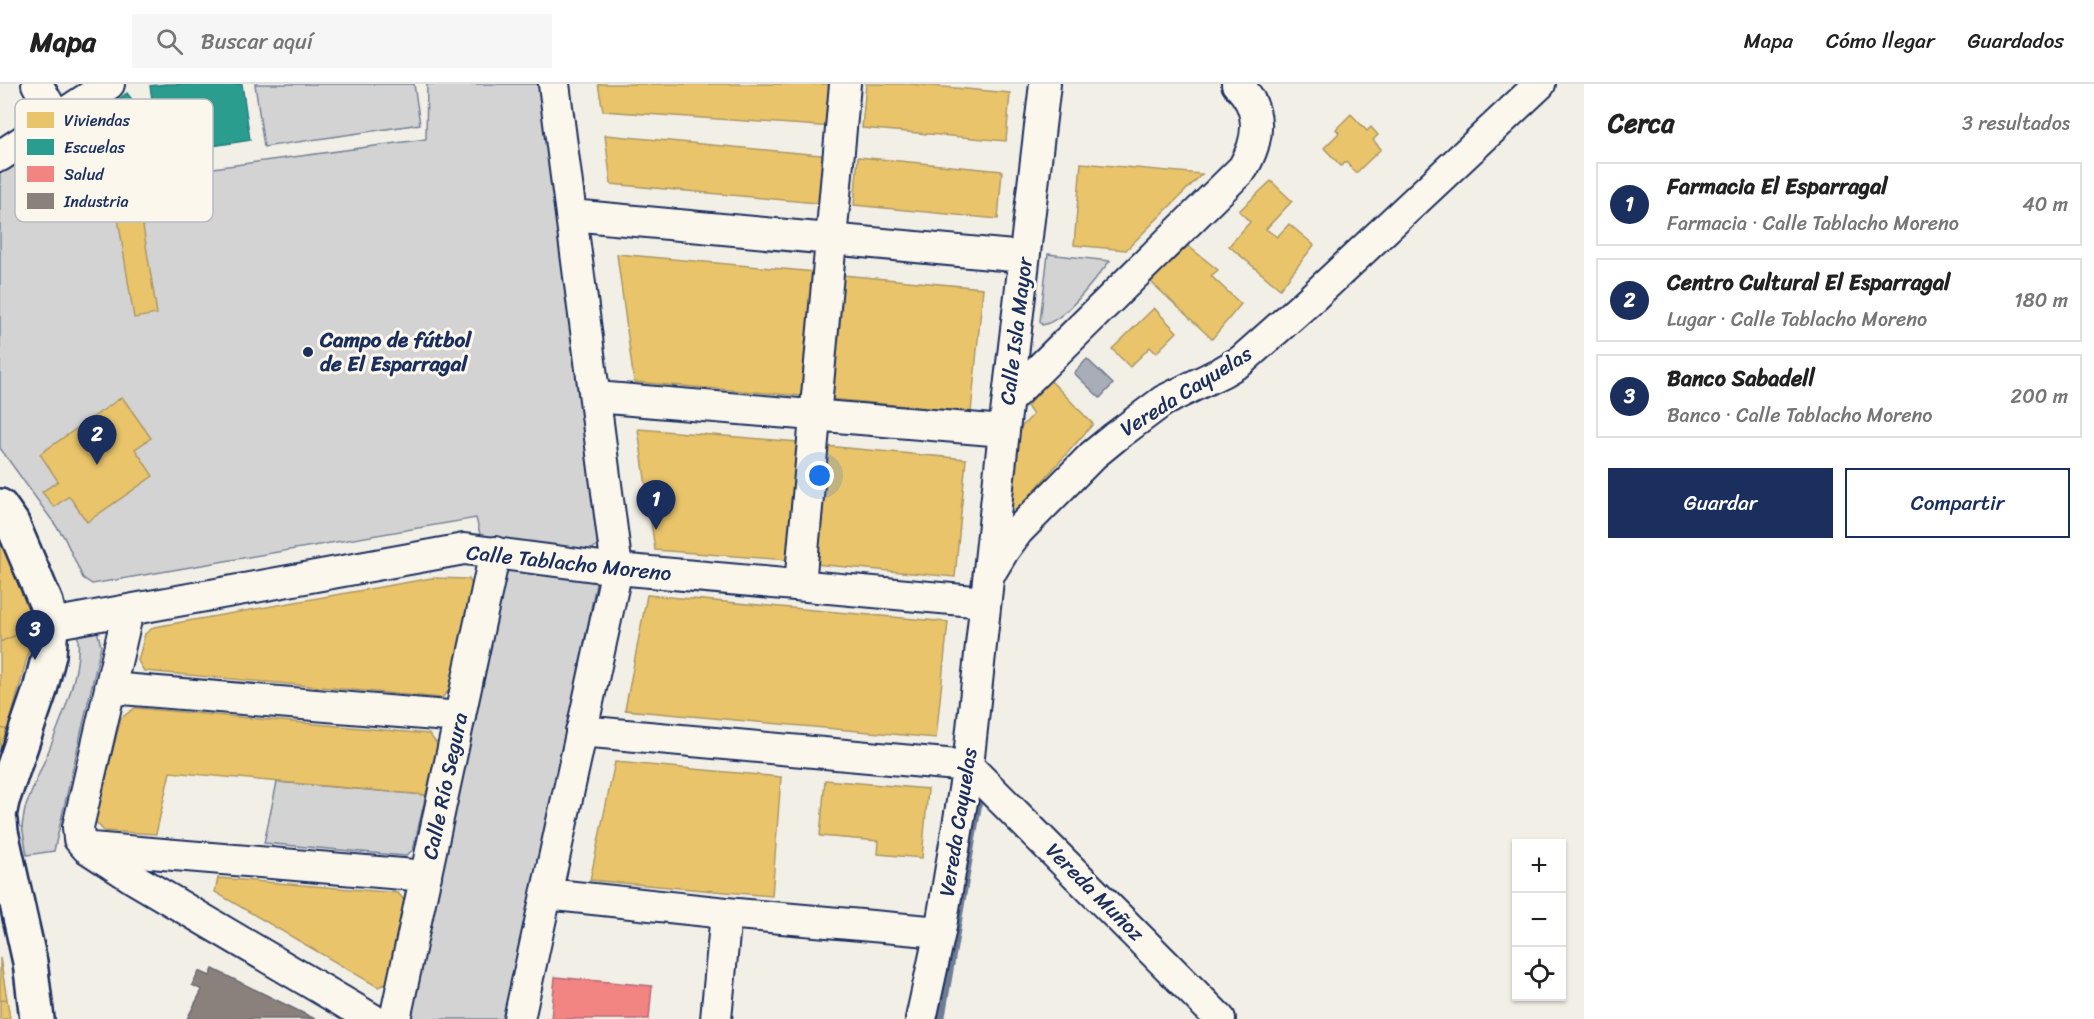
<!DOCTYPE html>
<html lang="es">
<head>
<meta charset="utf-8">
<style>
  body { margin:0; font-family:Sriracha,sans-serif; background:#f6f6f6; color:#222 }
  .controls { position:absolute; right:18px; bottom:18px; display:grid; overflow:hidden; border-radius:0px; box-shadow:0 2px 4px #0004 }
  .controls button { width:54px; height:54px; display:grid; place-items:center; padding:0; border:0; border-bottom:2px solid #e0e0e0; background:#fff; color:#222; font:30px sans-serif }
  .you { position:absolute; left:820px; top:392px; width:21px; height:21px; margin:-15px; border:4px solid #fff; border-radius:50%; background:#1a73e8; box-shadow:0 0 0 9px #1a73e833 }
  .badge { display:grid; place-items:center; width:39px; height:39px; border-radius:50%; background:#1b2f5e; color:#fff; font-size:20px; font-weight:700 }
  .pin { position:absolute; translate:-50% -50px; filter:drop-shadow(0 2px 3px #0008) }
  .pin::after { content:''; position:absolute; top:32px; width:21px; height:18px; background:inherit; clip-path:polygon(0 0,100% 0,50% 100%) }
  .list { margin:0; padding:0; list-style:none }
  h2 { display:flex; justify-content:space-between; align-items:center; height:78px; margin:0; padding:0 24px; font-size:26px }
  h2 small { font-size:20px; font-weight:400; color:#767676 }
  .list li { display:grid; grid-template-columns:39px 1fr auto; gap:18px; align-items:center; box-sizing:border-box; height:84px; margin:0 12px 12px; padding:0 12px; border:2px solid #e0e0e0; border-radius:0px }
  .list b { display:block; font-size:22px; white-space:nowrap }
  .list p { margin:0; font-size:20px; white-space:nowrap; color:#767676 }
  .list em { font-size:20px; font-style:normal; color:#767676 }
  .actions { display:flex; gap:12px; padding:18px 24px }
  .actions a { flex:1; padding:14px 0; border:2px solid #1b2f5e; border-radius:0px; text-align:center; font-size:21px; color:#1b2f5e }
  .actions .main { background:#1b2f5e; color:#fff }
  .icon { flex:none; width:33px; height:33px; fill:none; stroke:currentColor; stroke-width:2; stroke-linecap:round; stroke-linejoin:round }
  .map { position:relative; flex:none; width:1584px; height:935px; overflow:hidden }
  header { display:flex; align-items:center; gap:36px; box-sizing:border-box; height:84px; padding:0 30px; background:#fff; border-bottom:2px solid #e0e0e0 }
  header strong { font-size:28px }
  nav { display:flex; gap:33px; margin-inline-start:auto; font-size:21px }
  .search { width:420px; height:54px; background:#f6f6f6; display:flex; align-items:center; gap:15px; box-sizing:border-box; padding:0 21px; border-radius:0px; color:#767676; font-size:22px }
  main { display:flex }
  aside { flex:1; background:#fff }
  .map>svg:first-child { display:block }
</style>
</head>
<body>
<header>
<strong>Mapa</strong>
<div class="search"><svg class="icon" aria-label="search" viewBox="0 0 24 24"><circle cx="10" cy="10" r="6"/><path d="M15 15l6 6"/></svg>Buscar aquí</div>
<nav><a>Mapa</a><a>Cómo llegar</a><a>Guardados</a></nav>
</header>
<main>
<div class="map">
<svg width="1584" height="935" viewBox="0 0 1584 935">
  <rect width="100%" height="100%" fill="#f2efe6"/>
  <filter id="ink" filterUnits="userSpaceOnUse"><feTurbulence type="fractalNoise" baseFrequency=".0167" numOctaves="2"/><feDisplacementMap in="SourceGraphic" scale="12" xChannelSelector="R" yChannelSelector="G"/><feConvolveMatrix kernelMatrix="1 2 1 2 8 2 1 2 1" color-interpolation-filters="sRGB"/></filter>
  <g filter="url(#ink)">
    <path fill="#d2d3d2" stroke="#768198" stroke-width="1.5" d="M255,0H414L420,40L264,63Z
      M427,0H542L602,457L591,466L581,467L481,454L476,434L92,500L83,494L64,453L0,364V86L62,44L95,100L426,55Z
      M1048,170L1110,177C1094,195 1066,237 1042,241L1040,237Z
      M506,484L597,495L508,935H408Z
      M97,546L101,562L54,767L27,771L22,742L25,725C41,679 87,594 77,548Z
      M277,698L426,711L413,766L405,772L264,759Z"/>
    <path fill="#a9adb7" stroke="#707b93" stroke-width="1.5" d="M1087,275L1113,300L1100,314L1074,289Z"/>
    <path fill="#e9c46a" stroke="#ab9766" stroke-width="1.5" d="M598,0H838L834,43L603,27Z
      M866,0H910L1010,9L1006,57L862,44Z
      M1351,30L1367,47L1371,43L1378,51L1373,56L1381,65L1356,89L1346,78L1341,82L1324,64L1339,49L1336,45Z
      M605,51L831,72L827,120L611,100Z
      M858,73L1002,87L998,135L854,121Z
      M1081,79L1202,90L1126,166L1074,161Z
      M1271,97L1292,117L1266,145L1277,153L1289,140L1314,161L1280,205L1229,162L1250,138L1239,127Z
      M137,105L157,230L134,234L114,109Z
      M1188,162L1218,186L1211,192L1241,220L1212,255L1150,197Z
      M617,170L815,188L803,312L634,298Z
      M842,191L983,204L971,328L830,315Z
      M1154,224L1177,248L1156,269L1150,263L1130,283L1112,265Z
      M1050,296L1093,340L1016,427L1007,421L1017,347L1033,331L1027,322Z
      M122,313L151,354L135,365L153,392L87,438L69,412L54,423L42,408L58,397L40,370Z
      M638,345L799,358L788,476L655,466Z
      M825,362L966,375L955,493L814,480Z
      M0,455L35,543L0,558Z
      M432,494L469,495L474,505L452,603L442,614L144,587L138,577L145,550L154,543Z
      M647,511L948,538L936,654L625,626Z
      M35,543L8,646L0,644V558Z
      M135,624L429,650L438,661L426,711L170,688L156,750L104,747L95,737L121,634Z
      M0,644L8,646L0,676Z
      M615,678L781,693L772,812L590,796Z
      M825,696L928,705L922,774L878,770L879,757L820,752Z
      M218,794L398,809L404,816L388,899L378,903L215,808Z
      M0,874L7,915L0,917Z
      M7,915L10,935H0V917Z"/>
    <path fill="#2a9d8f" stroke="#267c80" stroke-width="1.5" d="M166,0H242L250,56L161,70L157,41L144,43L147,59L106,89L75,48L127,9L143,30L154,28L150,2Z"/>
    <path fill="#f28482" stroke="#b26a77" stroke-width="1.5" d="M555,893L652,902L649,935H551Z"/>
    <path fill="#8a817c" stroke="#696873" stroke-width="1.5" d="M213,885L315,935H187L202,906L192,901L199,887L210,892Z"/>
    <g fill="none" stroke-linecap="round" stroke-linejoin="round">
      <path stroke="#707b93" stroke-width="8" d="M941,935L978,721"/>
      <g stroke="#1b2f5e" stroke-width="34">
        <path id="minor" d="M37,0L57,35
          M0,72L109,0
          M571,131L1024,173
          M596,313L1004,347
          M1008,316L1243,84C1260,55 1263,25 1237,0
          M992,486L1004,466L1018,447L1093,371L1115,353L1163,317L1222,288L1241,277L1312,214L1540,0
          M800,501L845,0
          M128,527L78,743L79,755L87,764L133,794L372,935
          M51,540L464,465L617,485L985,518
          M110,604L460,633
          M581,647L968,682L1220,935
          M91,764L426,792
          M546,810L726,829L940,848
          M395,935L495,468
          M519,935L617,485L554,0
          M716,935L726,829
          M921,935L940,848L968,682L1004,347L1045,0"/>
      </g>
      <g stroke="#1b2f5e" stroke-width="38">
        <path id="major" d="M0,422L12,439L46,519L51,540L49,571L40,606L2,717L0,727
          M0,737L1,748L30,878L37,935"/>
      </g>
      <use href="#minor" stroke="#fbf7ec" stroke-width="30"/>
      <use href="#major" stroke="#fbf7ec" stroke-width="33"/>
    </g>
  </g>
  <circle fill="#1b2f5e" stroke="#fbf7ec" stroke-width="2" cx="308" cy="268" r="6"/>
  <g text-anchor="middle" stroke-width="6" stroke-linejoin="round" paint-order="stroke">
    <g font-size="21" fill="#1b2f5e" stroke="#fbf7ec">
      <text transform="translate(1016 247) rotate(-83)" y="7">Calle Isla Mayor</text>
      <text transform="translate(1186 307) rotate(-32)" y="7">Vereda Cayuelas</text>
      <text transform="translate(569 479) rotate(6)" y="7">Calle Tablacho Moreno</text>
      <text transform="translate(445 702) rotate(-78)" y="7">Calle Río Segura</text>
      <text transform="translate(958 738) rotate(-81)" y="7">Vereda Cayuelas</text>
      <text transform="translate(1095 808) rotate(45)" y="7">Vereda Muñoz</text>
    </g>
    <g font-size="21" font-weight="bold" fill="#1b2f5e" stroke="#fbf7ec" text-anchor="start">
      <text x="320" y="263">Campo de fútbol<tspan x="320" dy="24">de El Esparragal</tspan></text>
    </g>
  </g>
  <rect x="15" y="15" width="198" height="123" rx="9" fill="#fbf7ec" stroke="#b8bbc1" stroke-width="1.5"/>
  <rect x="27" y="28" width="27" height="16" fill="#e9c46a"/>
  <rect x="27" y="55" width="27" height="16" fill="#2a9d8f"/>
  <rect x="27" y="82" width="27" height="16" fill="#f28482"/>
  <rect x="27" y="109" width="27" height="16" fill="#8a817c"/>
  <g font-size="16" fill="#1b2f5e">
    <text x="64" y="42">Viviendas</text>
    <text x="64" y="69">Escuelas</text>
    <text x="64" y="96">Salud</text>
    <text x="64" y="123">Industria</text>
  </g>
</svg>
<div class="controls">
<button>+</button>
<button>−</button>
<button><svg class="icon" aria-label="locate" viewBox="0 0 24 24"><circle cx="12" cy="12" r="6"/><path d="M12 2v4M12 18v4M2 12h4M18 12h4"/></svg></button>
</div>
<div class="you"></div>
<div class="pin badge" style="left:656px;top:446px">1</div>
<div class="pin badge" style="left:97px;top:381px">2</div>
<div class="pin badge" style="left:35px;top:576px">3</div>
</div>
<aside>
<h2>Cerca<small>3 resultados</small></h2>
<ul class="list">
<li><span class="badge">1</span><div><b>Farmacia El Esparragal</b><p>Farmacia · Calle Tablacho Moreno</p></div><em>40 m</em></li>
<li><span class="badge">2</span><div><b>Centro Cultural El Esparragal</b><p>Lugar · Calle Tablacho Moreno</p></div><em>180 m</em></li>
<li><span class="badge">3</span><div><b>Banco Sabadell</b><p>Banco · Calle Tablacho Moreno</p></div><em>200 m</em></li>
</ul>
<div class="actions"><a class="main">Guardar</a><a>Compartir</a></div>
</aside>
</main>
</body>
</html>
